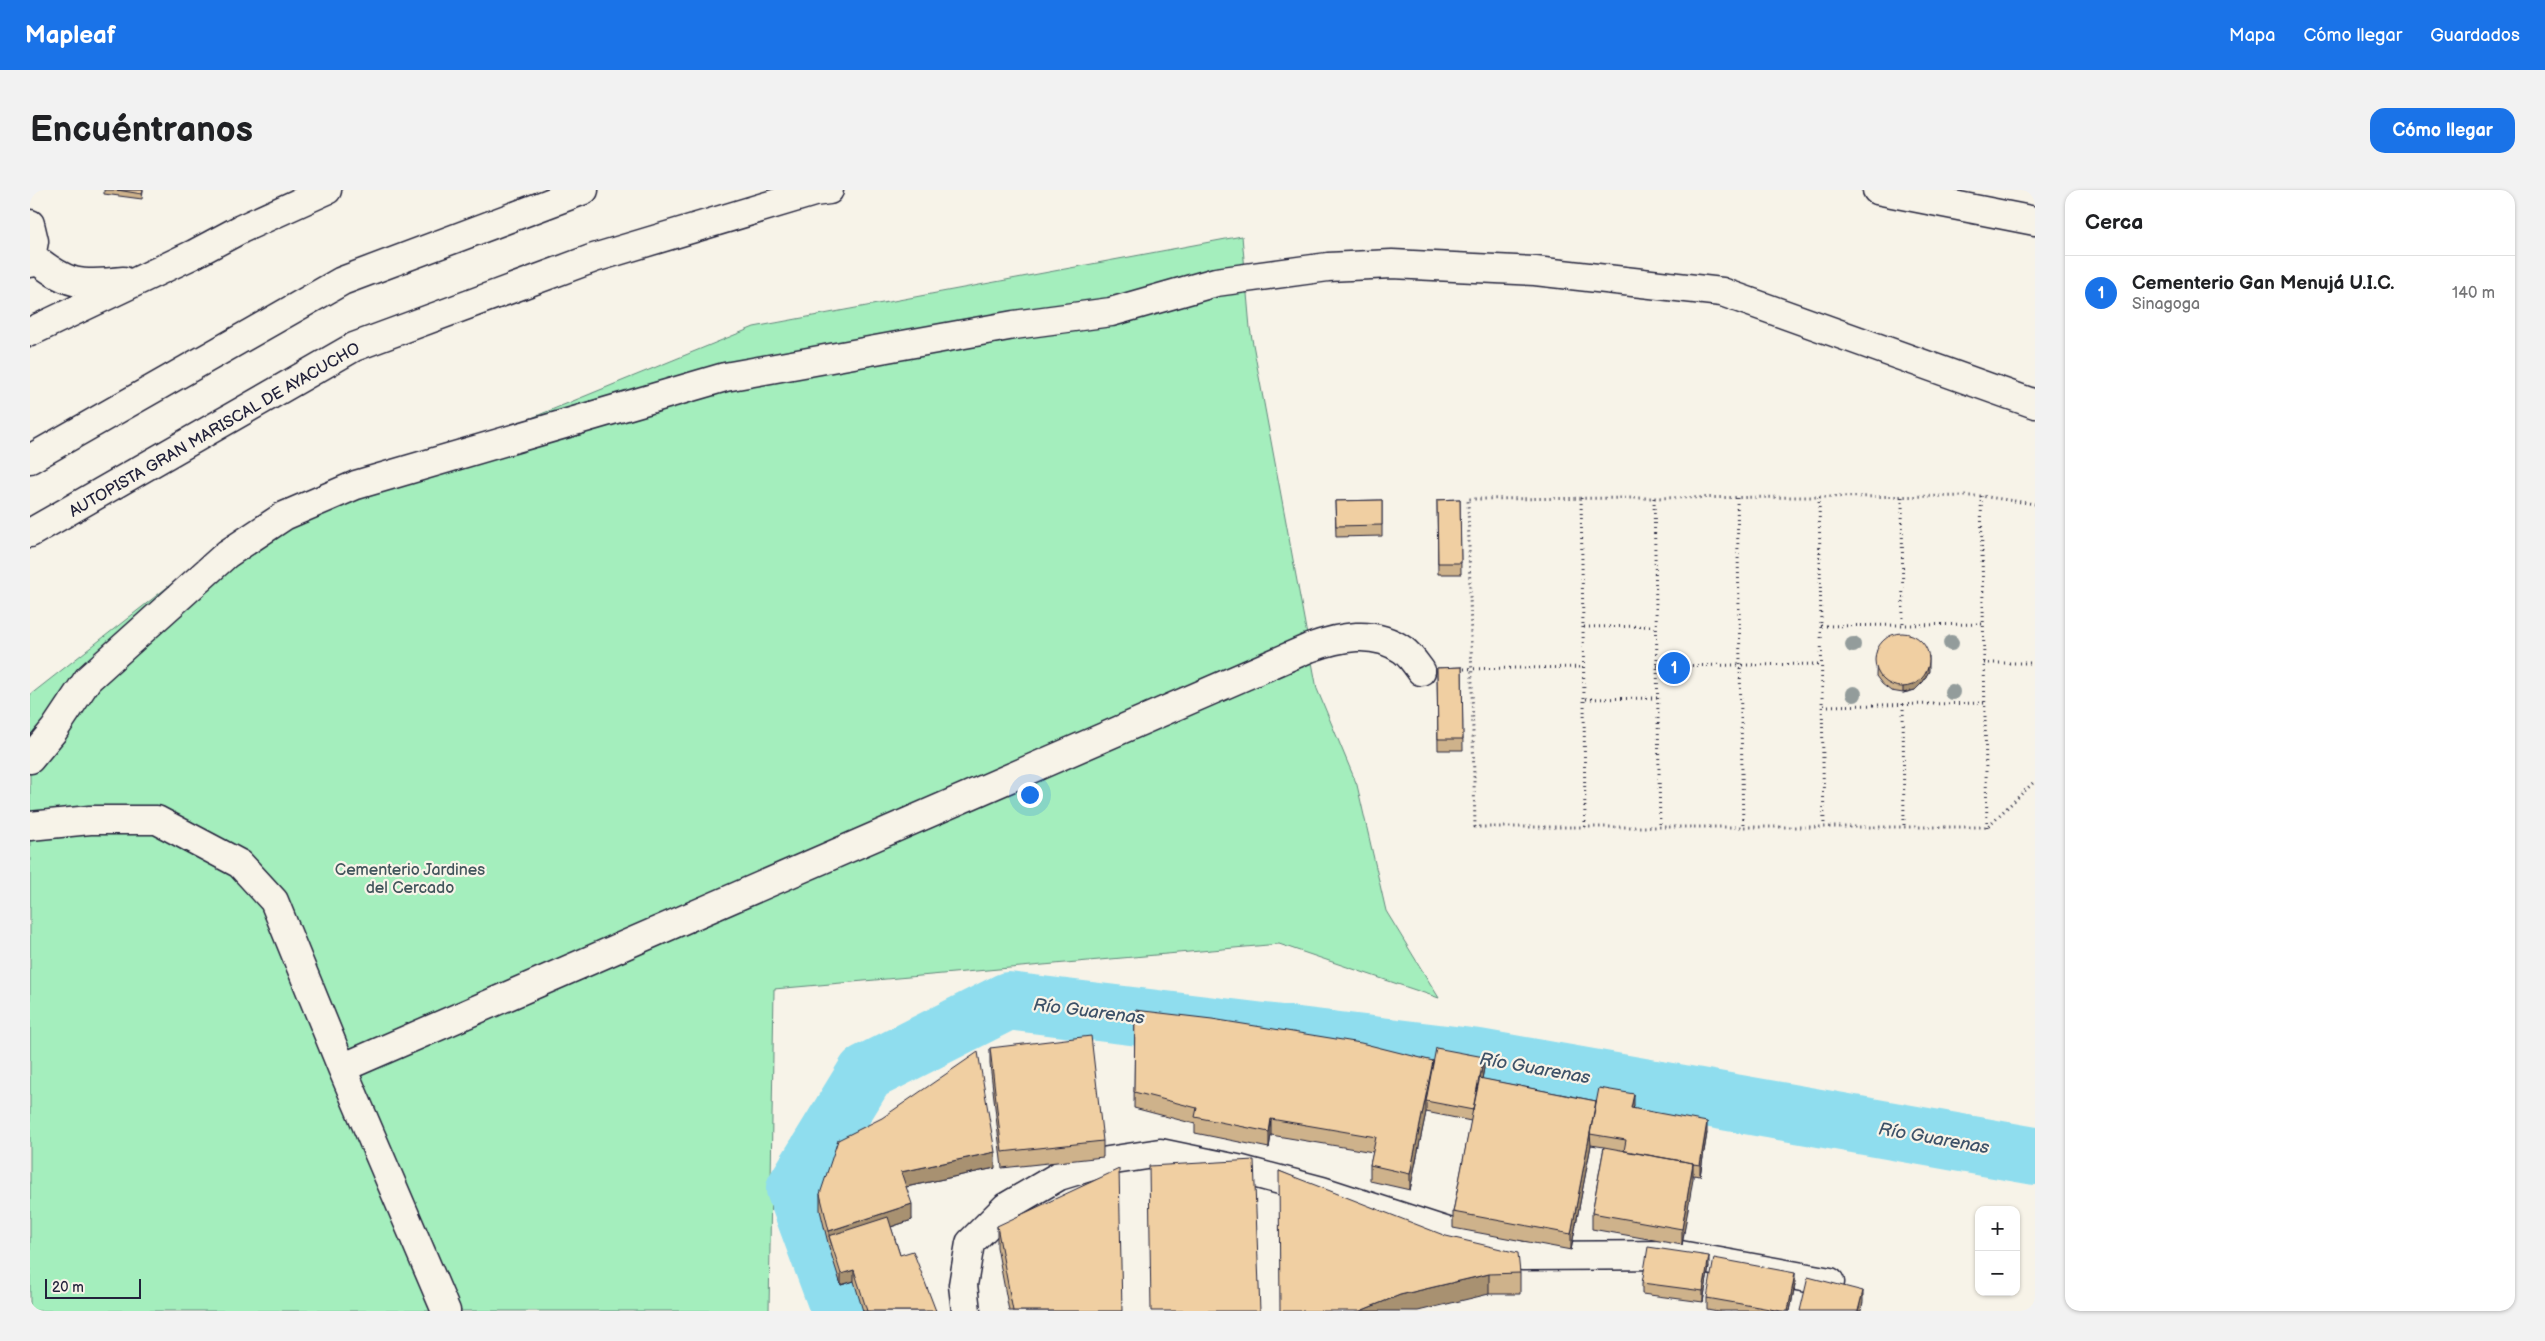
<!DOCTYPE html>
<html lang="es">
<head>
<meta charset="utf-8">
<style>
  body { margin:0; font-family:"Balsamiq Sans",sans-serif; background:#f2f2f2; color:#202124 }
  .controls { position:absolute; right:15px; bottom:15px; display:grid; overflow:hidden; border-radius:10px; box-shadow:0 1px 4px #0004 }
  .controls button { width:45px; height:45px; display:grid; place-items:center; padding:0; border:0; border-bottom:1px solid #e0e0e0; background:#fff; color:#202124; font:25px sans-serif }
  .scale { position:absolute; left:15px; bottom:12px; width:96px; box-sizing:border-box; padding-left:5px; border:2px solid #22223b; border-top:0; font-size:14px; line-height:18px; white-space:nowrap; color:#22223b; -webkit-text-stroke:4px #f7f3e8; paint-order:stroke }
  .you { position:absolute; left:999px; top:604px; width:18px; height:18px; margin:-12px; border:4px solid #fff; border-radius:50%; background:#1a73e8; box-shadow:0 0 0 8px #1a73e833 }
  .badge { display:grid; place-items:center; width:32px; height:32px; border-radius:50%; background:#1a73e8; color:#fff; font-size:16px; font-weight:700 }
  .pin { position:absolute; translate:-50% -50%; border:2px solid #fff; box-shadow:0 1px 5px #0006 }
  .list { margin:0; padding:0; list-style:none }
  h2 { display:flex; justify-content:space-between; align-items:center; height:65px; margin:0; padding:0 20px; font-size:21px }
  h2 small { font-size:16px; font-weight:400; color:#757577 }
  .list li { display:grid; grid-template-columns:32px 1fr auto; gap:15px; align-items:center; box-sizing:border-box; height:75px; padding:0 20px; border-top:1px solid #e0e0e0 }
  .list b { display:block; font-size:19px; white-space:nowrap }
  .list p { margin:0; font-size:16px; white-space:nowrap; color:#757577 }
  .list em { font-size:16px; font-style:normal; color:#757577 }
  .map { position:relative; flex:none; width:2005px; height:1121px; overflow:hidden; border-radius:15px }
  header { display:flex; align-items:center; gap:30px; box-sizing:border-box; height:70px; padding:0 25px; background:#1a73e8; color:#fff }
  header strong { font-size:24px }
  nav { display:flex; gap:28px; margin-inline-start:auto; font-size:18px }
  .intro { display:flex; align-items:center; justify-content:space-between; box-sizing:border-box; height:120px; padding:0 30px }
  h1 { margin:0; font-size:35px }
  .button { padding:12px 22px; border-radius:15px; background:#1a73e8; color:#fff; font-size:18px; font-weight:700 }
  main { display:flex; gap:30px; padding:0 30px }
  aside { flex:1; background:#fff; border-radius:15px; box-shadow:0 1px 4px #0004 }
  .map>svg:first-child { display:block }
</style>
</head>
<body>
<header>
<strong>Mapleaf</strong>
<nav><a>Mapa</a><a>Cómo llegar</a><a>Guardados</a></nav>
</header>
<div class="intro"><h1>Encuéntranos</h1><a class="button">Cómo llegar</a></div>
<main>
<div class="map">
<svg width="2005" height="1121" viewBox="0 0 2005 1121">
  <rect width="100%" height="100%" fill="#f7f3e8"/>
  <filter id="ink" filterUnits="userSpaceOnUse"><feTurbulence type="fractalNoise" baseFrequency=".02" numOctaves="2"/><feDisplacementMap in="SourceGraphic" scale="10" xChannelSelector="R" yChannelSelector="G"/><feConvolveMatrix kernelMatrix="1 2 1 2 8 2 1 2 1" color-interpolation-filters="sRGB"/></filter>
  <g filter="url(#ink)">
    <path fill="#a4eebd" stroke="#63887c" d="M1212,46L1220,138L1287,499L1327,595L1356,721L1409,808L1249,754L744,799L739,1121H0V505L191,355L724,137Z"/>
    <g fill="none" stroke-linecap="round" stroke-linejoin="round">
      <path stroke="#8fddee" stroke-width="58" d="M810,1121L765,999L836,883L978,811L1449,868L2005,966"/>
      <g stroke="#22223b" stroke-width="31">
        <path id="minor" d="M0,34L4,51L0,73
          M2,66C37,95 50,96 94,91
          M0,142L164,64L211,39L297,0
          M0,569L24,540L58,489L197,364L254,326L326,295L695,187L984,135L1081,122L1186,92L1298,77L1362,74L1505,81L1692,102L2005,214
          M0,636L60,630H127L210,674L244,711L312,878L416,1121
          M312,878L1279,458C1309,447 1344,439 1373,460C1380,465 1386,474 1391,481
          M936,1121L933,1095L940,1053L976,1017L1029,986L1078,971L1130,963L1212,980L1292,1001L1492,1066L1650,1065L1800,1092"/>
      </g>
      <g stroke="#22223b" stroke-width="31">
        <path id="highway" d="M1847,0L2005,31
          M0,269L312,91L554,0
          M0,343L324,157L564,68L784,2L799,0"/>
      </g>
      <path stroke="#22223b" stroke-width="3" stroke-dasharray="1 4" stroke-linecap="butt" d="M1951,306L1957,637
        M1789,307L1794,637
        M1872,307L1873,435
        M1551,308L1553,437L1626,436
        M1624,308L1630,637
        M1707,308L1713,637
        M2005,314L1951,306L1438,309L1445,637H1957L2005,591
        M1791,436L1953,434
        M1553,437L1554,509
        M1954,473H2005
        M1627,476L1792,474
        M1429,479L1553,477
        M1873,514L1874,637
        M1793,516L1955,513
        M1555,637L1554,509L1628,508"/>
      <use href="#minor" stroke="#f7f3e8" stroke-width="28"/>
      <use href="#highway" stroke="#f7f3e8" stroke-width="28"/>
    </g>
    <g fill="#939c9b">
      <circle cx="1921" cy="453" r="8"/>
      <circle cx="1823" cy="455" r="8"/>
      <circle cx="1922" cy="502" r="8"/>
      <circle cx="1824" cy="504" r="8"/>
    </g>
    <path fill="#ceb28b" stroke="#22223b" d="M74,0H113L112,9L74,4Z
      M1430,309L1431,384H1408L1407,310Z
      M1352,310V346L1306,347L1305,311Z
      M1847,460L1899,481L1893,492L1885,500L1873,503L1861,501L1852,494L1846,486Z
      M1432,477L1433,560H1408L1407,478Z
      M1105,820L1403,871L1454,878L1452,889L1566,911L1604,915L1603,918L1677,943L1670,986L1663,985L1652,1055L1562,1039V1023L1574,957L1561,955L1541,1060L1423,1038V1022L1441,931L1396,922L1380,1000L1340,991V975L1343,962L1241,945L1239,958L1165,943V934L1104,918Z
      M960,858L1073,951V967L972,978L960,874Z
      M965,978L876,997L882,1030L861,1037L870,1065L906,1121H833L824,1091L811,1095L799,1057L790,1020V1004Z
      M1249,981L1490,1083V1104H1459Z
      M967,1036L1092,1121H979L967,1057Z
      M1679,1077L1673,1112L1612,1104V1093Z
      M1765,1094L1760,1121H1688L1677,1119V1108Z"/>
    <path fill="#a89171" stroke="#22223b" d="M1899,466V481L1893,492L1885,500L1873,503V497Z
      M1454,867V878L1444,931V920Z
      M1403,871V887L1396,911V922L1380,1000V984Z
      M1604,904V915L1601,929V918Z
      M1566,911L1560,944L1561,955L1541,1060V1044Z
      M1241,929V945L1239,958V942Z
      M1677,932V943L1670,986V975Z
      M965,962V978L871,998V982Z
      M1663,973V989L1652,1055V1039Z
      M882,1014V1030L802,1056L799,1046V1041Z
      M1679,1066V1077L1673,1112V1101Z
      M824,1080V1091L811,1095V1084Z
      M1765,1083V1094L1760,1121H1758Z
      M1459,1084V1104L1388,1121H1330L1370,1105Z
      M1833,1101V1112L1831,1121H1828Z"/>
    <path fill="#f0cfa2" stroke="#22223b" d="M87,0H113L112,4Z
      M1430,309L1431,373H1408L1407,310Z
      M1352,310V335L1306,336L1305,311Z
      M1845 470a27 27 0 1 1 54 0a27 27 0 1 1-54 0Z
      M1432,477L1433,549H1408L1407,478Z
      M1105,820L1182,829L1331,853L1403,871L1380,984L1340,975L1346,947L1241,929L1239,942L1165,927L1167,918L1104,902Z
      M1061,846L1073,951L972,962L960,858Z
      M1406,858L1454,867L1443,920L1396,911Z
      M948,862L965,962L871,982L882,1014L799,1041L790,1004L808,950L852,928Z
      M1449,888L1566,911L1541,1044L1423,1022Z
      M1569,898L1604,904L1601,918L1677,932L1670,975L1663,974V973L1594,961L1596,950L1560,944Z
      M1574,957L1663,973L1652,1039L1562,1023Z
      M1224,970L1230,1121H1121L1119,976Z
      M1089,979L1092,1121H983L967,1036Z
      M1249,981L1416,1046L1488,1063L1490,1083L1459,1084L1370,1105L1330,1121H1250Z
      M858,1027L870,1065L883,1061L906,1121H837L824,1080L811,1084L799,1046Z
      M1618,1057L1679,1066L1673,1101L1612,1093Z
      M1684,1068L1765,1083L1758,1121H1751L1677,1108Z
      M1778,1087L1833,1101L1828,1121H1770Z"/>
  </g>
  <g text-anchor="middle" stroke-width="4.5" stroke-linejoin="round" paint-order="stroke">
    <g font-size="16" fill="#22223b" stroke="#f7f3e8">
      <text transform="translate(184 239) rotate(-30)" y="6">AUTOPISTA GRAN MARISCAL DE AYACUCHO</text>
    </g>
    <g font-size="16" fill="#42555c" stroke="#f7f3e8">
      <text x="380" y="685">Cementerio Jardines<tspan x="380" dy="18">del Cercado</tspan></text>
    </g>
    <g font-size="18" font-style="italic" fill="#3d5168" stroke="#f7f3e8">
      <text transform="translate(1059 821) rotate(7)" y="6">Río Guarenas</text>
      <text transform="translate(1505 878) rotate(10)" y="6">Río Guarenas</text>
      <text transform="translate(1904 948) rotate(10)" y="6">Río Guarenas</text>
    </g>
  </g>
</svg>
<div class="controls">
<button>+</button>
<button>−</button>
</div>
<div class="scale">20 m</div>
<div class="you"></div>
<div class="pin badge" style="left:1644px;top:478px">1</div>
</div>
<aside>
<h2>Cerca<small></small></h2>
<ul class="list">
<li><span class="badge">1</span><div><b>Cementerio Gan Menujá U.I.C.</b><p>Sinagoga</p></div><em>140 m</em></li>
</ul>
</aside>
</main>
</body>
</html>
